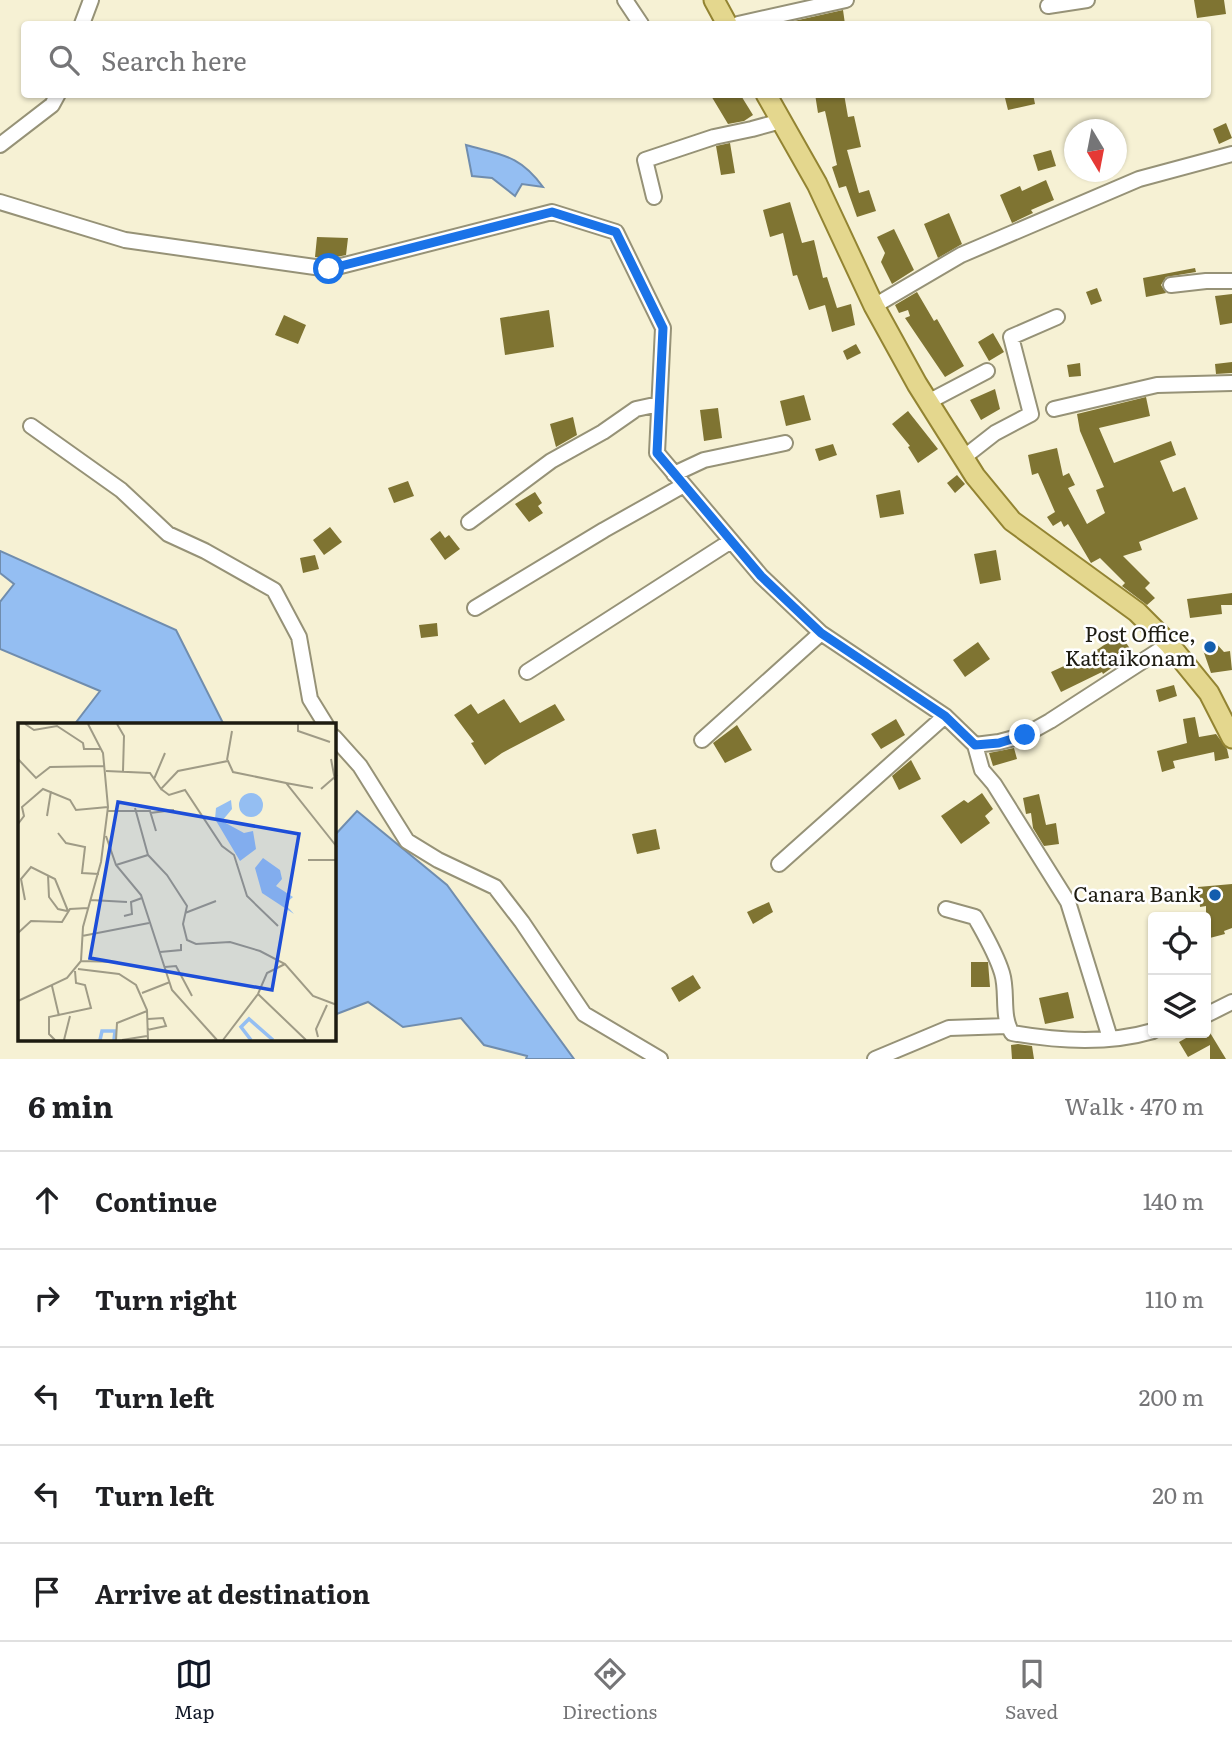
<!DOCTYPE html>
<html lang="en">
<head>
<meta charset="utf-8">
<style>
  body { margin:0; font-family:Literata,serif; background:#f6f6f6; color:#202124 }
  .controls { position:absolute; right:21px; bottom:21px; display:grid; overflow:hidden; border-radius:7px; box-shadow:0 2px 5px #0004 }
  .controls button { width:63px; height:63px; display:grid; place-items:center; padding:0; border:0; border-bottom:2px solid #e0e0e0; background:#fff; color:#202124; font:35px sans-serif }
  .compass { position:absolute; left:1064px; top:119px; width:63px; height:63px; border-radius:50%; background:#fff; box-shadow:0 2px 5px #0004; rotate:170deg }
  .stop { position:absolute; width:21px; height:21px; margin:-16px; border:5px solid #1a73e8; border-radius:50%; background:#fff }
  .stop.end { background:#1a73e8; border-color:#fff; box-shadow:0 2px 7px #0008 }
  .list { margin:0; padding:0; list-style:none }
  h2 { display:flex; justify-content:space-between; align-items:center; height:91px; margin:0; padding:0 28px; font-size:30px }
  h2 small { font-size:23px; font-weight:400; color:#757577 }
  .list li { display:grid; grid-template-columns:46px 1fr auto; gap:21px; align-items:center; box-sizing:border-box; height:98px; padding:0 28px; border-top:2px solid #e0e0e0 }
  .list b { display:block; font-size:26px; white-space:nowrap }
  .list em { font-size:23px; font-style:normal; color:#757577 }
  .icon { flex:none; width:38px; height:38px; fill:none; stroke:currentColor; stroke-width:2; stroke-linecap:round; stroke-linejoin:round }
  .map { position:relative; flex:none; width:1232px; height:1059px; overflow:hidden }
  .search { position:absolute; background:#fff; box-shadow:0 2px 5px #0004; left:21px; right:21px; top:21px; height:77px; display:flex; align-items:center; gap:18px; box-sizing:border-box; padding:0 24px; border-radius:7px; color:#757577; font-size:26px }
  .sheet { height:581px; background:#fff }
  nav { display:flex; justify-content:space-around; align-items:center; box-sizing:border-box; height:98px; border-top:2px solid #e0e0e0; background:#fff; font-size:19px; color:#757577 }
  nav a { display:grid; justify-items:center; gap:4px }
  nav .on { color:#111827 }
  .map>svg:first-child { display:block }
</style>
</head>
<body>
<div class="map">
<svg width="1232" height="1059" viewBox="0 0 1232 1059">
  <rect width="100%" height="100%" fill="#f6f1d4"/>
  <path fill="#94bef2" stroke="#708dae" stroke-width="2" d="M466,145C502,155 520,155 543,187L522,184L515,196L492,178L472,176Z
    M0,551L176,630L224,725H74L100,691L0,649V602L14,584L0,573Z
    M357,811L447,885L574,1059H526L527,1056L484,1045L461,1018L403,1027L368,1002L334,1015V836Z"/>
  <path fill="#7f7432" d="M1194,0H1224L1226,14L1197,18Z
    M843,10L845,24H785V23Z
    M710,94H740L753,115L744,121L728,124Z
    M815,94H844L848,117L854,116L861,147L847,150L859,193L869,190L876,211L857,217L846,186L839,188L832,167L837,165L825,111L818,113Z
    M1004,94H1033L1035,104L1008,110Z
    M1226,123L1232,138L1219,144L1213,129Z
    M730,143L735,173L721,175L716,146Z
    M1051,150L1056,166L1038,171L1033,155Z
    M1046,180L1054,200L1031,210L1033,213L1012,223L1000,195L1020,186L1022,191Z
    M790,202L802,243L814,240L823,278L827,277L837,308L851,304L855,325L832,332L825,305L809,310L797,275L793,276L783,233L770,237L763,210Z
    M949,213L962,244L938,258L924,224Z
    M894,229L914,270L892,284L881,262L885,253L877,237Z
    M317,237L348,238L346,255L328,259L315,257Z
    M1195,268L1196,272L1166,277L1161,285L1166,293L1146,297L1143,278Z
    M1097,288L1102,301L1091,305L1086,292Z
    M917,292L934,321L937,319L964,366L945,377L905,318L910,316L908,310L899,313L895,305Z
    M1232,294V323L1220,325L1215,296Z
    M549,310L554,347L505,355L500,318Z
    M284,315L306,325L298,344L275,335Z
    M993,333L1004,352L989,361L978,342Z
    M856,344L861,353L847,360L843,351Z
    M1232,362V373L1216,374L1215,364Z
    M1080,363L1081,376L1069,377L1067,365Z
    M995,389L1000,409L981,420L970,400Z
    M804,395L811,420L786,426L780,401Z
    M1146,397L1150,416L1099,428L1114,463L1171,441L1176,455L1160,461L1173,492L1185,487L1198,519L1139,542L1142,550L1123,556L1150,583L1145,588L1155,598L1147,605L1122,586L1125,583L1100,558L1091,563L1068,524L1064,527L1061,521L1053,526L1047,517L1055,512L1038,473L1032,475L1028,455L1057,448L1063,476L1069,473L1075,485L1068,488L1087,524L1105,513L1096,490L1104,487L1080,431L1077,414Z
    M718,408L722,438L704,441L700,410Z
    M908,411L938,449L918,463L908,447L910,446L892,424Z
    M573,417L577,435L556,447L550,424Z
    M833,444L837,455L819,461L815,449Z
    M957,475L965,484L955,493L947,483Z
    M408,481L414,496L394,503L388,488Z
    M900,490L904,514L880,518L876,495Z
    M535,492L542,503L538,506L543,513L529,522L515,504Z
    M330,527L342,542L324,555L313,540Z
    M440,531L445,538L449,535L460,549L445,560L430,539Z
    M996,550L1001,580L980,584L974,554Z
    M315,555L319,569L303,573L300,558Z
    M1232,593V605H1221L1222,614L1190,618L1187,599Z
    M437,623L438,636L421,638L419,625Z
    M1120,634L1133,653L1103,674L1102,672L1061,692L1051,672L1077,660L1078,663Z
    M1213,640L1224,652L1230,651L1232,670L1211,673L1202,647Z
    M978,642L990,659L965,677L953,660Z
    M1174,685L1177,696L1159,702L1156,690Z
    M504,699L520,723L555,704L565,720L502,753L485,765L471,743L474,742L454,715L471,704L478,714Z
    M1195,717L1199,737L1216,734L1227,749L1229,758L1215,761L1214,752L1173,761L1175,768L1162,772L1157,751L1187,743L1183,719Z
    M896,719L905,735L881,749L871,734Z
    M737,725L752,750L725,763L713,743Z
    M1014,748L1017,759L993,766L989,753Z
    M911,760L921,779L899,790L892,776Z
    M982,793L993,809L985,816L990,823L961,844L941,816L964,800L968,803Z
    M1039,794L1046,825L1056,823L1059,844L1044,846L1033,828L1031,813L1026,814L1023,798Z
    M656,829L660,849L637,854L632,834Z
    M1232,884V928L1224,931L1225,934L1206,939V906L1200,907L1198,887Z
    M769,902L773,912L753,924L747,912Z
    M971,962H988L990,987H971Z
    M693,975L701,988L679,1002L671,988Z
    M1068,992L1074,1018L1045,1024L1039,998Z
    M1209,1031L1226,1059H1210V1045L1188,1057L1179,1042L1195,1033H1210Z
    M1018,1044L1032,1046L1034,1059H1012L1011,1045Z"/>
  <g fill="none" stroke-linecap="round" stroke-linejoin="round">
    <g stroke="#969277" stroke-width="18">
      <path id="minor" d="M625,0L641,24
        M1048,6L1087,0
        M82,24L91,0
        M738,24L846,0
        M0,145L52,105L58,94
        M654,197L645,160L714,137L752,129L781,121
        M0,202L125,240L329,269L552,212L616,232L663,328L657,453L761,576L821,633L945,716L975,745L999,742L1025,735L1050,721L1169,644
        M1171,285L1206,281H1232
        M874,306L961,255L1139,179L1232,154
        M928,402L987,371
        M1054,409L1157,385L1232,383
        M31,426L121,490L168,534L205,551L274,590L299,637L310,699L326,725
        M963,458L995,433L1031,414L1011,337L1057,317
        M674,474L704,460L785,443
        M469,522L551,461L603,432L636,409L659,404
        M475,608L604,530L684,485
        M527,672L731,541
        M334,737L360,766L407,841L438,860L495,887L522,922L584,1014L660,1059
        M702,740L821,633
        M975,745L982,770L994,784L1068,902L1110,1038
        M779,864L945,716
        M946,909L975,917C985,935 996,953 1002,973C1008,992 1001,1016 1012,1033C1057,1041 1109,1044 1153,1031
        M1206,1015L1232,1002
        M875,1059L949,1028L1007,1026"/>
    </g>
    <g stroke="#938432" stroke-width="23">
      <path id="major" d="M714,0L727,24
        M766,94L817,184L874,306L917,384L975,476L1012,521L1137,612L1169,644L1209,693L1232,738"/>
    </g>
    <use href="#minor" stroke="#fff" stroke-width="14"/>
    <use href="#major" stroke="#e4d78e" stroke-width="19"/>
  </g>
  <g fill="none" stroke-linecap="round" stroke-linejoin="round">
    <path stroke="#1a73e8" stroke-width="9" d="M329,269L552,212L616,232L663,328L657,453L761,576L821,633L945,716L975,745L999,743L1025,735"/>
  </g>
  <g fill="#135ead" stroke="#fff" stroke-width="2.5">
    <circle cx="1210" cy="647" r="7"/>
    <circle cx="1215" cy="895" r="7"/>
  </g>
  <g text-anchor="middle" stroke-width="5" stroke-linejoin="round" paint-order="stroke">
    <g font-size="21" fill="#1d1b11" stroke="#fff" text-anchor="end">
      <text x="1196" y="642">Post Office,<tspan x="1196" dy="24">Kattaikonam</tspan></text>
      <text x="1201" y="902">Canara Bank</text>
    </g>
  </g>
  <g transform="translate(18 723)">
    <rect width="318" height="318" fill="#f6f1d4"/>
    <path d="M221 82a12 12 0 1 1 24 0a12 12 0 1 1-24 0ZM213,77L214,86L204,98L226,110L235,108L238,126L222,138L197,96L198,85ZM245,135L262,147L264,156L258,163L275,174L267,181L276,191L244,170L237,145Z" fill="#94bef2"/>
    <path fill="none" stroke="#94bef2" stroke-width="3.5" d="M82,317L84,308H97L96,317M233,317L223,304L231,296L255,317"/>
    <path fill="none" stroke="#9f9b86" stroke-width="2" d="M7,1L16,7L39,3L65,20L66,26H82M99,1L106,13L105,48M280,1V8L312,19M0,36L18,55L32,44L87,43M313,36L317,57M209,37L214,8M88,48L132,50L143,66L160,48L210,38L215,49L268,60L319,124M136,56L147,30M268,60L295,65M143,66L151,72L167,67L204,123L216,132L229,173L260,203M303,66L319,52M117,85L130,132M90,88H132L138,108M132,90L156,87M29,93L33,68M0,101L6,93L4,84L25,66L52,77L58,87L90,84M40,110L48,120L67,124L64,150L81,151M88,113L98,142L123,172L154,267L199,317M290,137H319M98,142L130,132L149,152L169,183L165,201L169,217L178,221L212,219L242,228L267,241L295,273L319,282M30,152L31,174L40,186L49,188M7,177L3,156L13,144L37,156L50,188M73,177L109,179M167,190L198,178M106,193L114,191L113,179L124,175M0,210L13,198L44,199L52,186L70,185M64,213L131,200M142,229L163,227V221M63,238L100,239M147,244L158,243L174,273M60,246L101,251L118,262L129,287L130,317M34,263L41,293M124,270L152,259M240,271L288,317M0,278L49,255L63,238L65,204L83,139L90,84L85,30L70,1M129,307L148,303L145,295L130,296M300,314L298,306L309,282M37,317L31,311V294L73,285L67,262L58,260L57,248M46,317L52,293M98,317L99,300L129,288M104,317L129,313M205,317L240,271L249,250L267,241"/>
    <path fill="#1d4ed8" fill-opacity="0.15" stroke="#1d4ed8" stroke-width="3.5" d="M100,79L281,111L254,267L72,235Z"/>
    <rect width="318" height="318" fill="none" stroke="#1d1b11" stroke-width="3.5"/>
  </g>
</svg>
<div class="controls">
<button><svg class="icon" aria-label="locate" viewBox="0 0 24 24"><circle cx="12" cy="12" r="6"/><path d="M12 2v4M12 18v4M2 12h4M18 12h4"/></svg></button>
<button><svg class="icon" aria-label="layers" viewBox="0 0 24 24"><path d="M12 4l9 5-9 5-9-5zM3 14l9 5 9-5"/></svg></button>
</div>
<svg class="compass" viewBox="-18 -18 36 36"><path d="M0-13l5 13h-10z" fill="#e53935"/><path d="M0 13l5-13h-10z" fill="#757577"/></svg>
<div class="stop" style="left:329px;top:269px"></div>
<div class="stop end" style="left:1025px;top:735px"></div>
<div class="search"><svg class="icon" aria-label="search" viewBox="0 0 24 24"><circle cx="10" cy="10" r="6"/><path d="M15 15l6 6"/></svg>Search here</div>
</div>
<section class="sheet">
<h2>6 min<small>Walk · 470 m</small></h2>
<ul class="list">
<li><svg class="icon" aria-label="ahead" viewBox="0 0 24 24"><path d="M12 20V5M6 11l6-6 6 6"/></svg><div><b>Continue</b></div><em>140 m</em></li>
<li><svg class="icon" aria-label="right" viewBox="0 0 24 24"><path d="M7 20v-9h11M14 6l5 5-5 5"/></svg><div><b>Turn right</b></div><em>110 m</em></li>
<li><svg class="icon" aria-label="left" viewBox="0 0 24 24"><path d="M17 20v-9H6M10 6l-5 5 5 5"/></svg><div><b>Turn left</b></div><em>200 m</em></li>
<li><svg class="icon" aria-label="left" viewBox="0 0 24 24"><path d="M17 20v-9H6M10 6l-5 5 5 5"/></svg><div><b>Turn left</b></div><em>20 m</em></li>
<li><svg class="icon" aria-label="arrive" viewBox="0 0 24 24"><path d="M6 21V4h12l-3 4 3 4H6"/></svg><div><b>Arrive at destination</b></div></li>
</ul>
</section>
<nav>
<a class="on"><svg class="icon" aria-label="map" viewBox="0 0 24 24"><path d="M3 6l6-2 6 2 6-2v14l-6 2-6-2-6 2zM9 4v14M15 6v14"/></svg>Map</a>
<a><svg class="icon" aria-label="directions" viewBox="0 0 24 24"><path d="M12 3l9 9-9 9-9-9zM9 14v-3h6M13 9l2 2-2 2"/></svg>Directions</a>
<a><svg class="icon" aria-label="saved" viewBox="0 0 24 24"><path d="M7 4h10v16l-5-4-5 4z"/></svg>Saved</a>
</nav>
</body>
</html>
